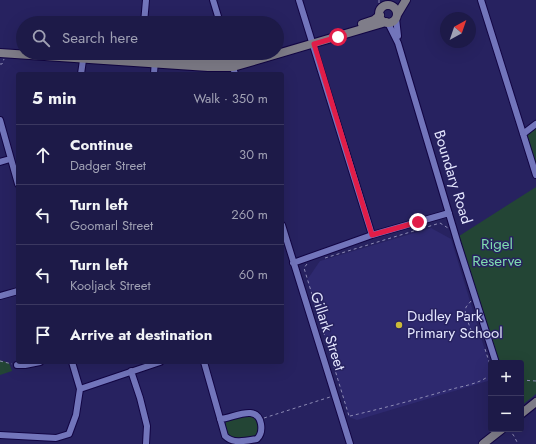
<!DOCTYPE html>
<html lang="en">
<head>
<meta charset="utf-8">
<style>
  body { margin:0; font-family:Jost,sans-serif; background:#25234f; color:#f1f3f6 }
  .controls { position:absolute; right:12px; bottom:12px; display:grid; overflow:hidden; border-radius:4px; box-shadow:0 4px 16px #0002 }
  .controls button { width:36px; height:36px; display:grid; place-items:center; padding:0; border:0; border-bottom:1px solid #3b3860; background:#1d1a48; color:#f1f3f6; font:20px sans-serif }
  .compass { position:absolute; left:440px; top:12px; width:36px; height:36px; border-radius:50%; background:#1d1a48; box-shadow:0 4px 16px #0002; rotate:40deg }
  .stop { position:absolute; width:12px; height:12px; margin:-9px; border:3px solid #e11d48; border-radius:50%; background:#fff }
  .stop.end { background:#e11d48; border-color:#fff; box-shadow:0 1px 4px #0008 }
  .list { margin:0; padding:0; list-style:none }
  h2 { display:flex; justify-content:space-between; align-items:center; height:52px; margin:0; padding:0 16px; font-size:17px }
  h2 small { font-size:13px; font-weight:400; color:#a0a1b4 }
  .list li { display:grid; grid-template-columns:26px 1fr auto; gap:12px; align-items:center; box-sizing:border-box; height:60px; padding:0 16px; border-top:1px solid #3b3860 }
  .list b { display:block; font-size:15px; white-space:nowrap }
  .list p { margin:0; font-size:13px; white-space:nowrap; color:#a0a1b4 }
  .list em { font-size:13px; font-style:normal; color:#a0a1b4 }
  .icon { flex:none; width:22px; height:22px; fill:none; stroke:currentColor; stroke-width:2; stroke-linecap:round; stroke-linejoin:round }
  .map { position:relative; flex:none; width:536px; height:444px; overflow:hidden }
  .search { position:absolute; background:#1d1a48; box-shadow:0 4px 16px #0002; left:16px; top:16px; width:268px; height:44px; display:flex; align-items:center; gap:10px; box-sizing:border-box; padding:0 14px; border-radius:22px; color:#a0a1b4; font-size:15px }
  .panel { position:absolute; background:#1d1a48; box-shadow:0 4px 16px #0002; left:16px; top:72px; width:268px; height:292px; border-radius:4px }
  .map>svg:first-child { display:block }
</style>
</head>
<body>
<div class="map">
<svg width="536" height="444" viewBox="0 0 536 444">
  <rect width="100%" height="100%" fill="#272260"/>
  <path fill="#2e296f" d="M431,228L451,239L491,370V380L357,420L349,417L307,280L320,261Z"/>
  <path fill="#234535" d="M536,125V173L523,134Z
    M536,187V394L521,406V363H500L456,238Z
    M0,360L9,363L12,371L0,375Z
    M252,415L257,420L259,430L256,437L236,439L228,435L225,425L226,422L243,416Z"/>
  <g fill="none" stroke-linecap="round" stroke-linejoin="round">
    <g stroke="#120543" stroke-width="8">
      <path id="street" d="M213,0L220,23
        M299,0L372,235
        M481,0L536,175
        M396,18L398,36
        M144,23L146,0
        M388,23L398,43L458,244L496,363
        M229,53L235,74
        M81,74L84,53
        M154,74L155,59
        M0,120L18,184
        M523,134L536,124
        M0,162L10,159
        M282,225L350,444
        M293,263L372,235L449,213
        M0,296L18,291
        M204,362L225,436C233,444 245,441 257,439C261,435 262,430 261,424C257,403 234,418 220,419
        M17,365H25L40,362
        M131,371L140,398L147,426L146,444
        M80,389L160,362
        M0,435L56,438L69,434L76,415L80,389L72,362"/>
    </g>
    <g stroke="#120543" stroke-width="10">
      <path id="secondary" d="M379 14a9 9 0 1 1 18 0a9 9 0 1 1-18 0Z
        M397,15L406,0
        M362,24L374,20L380,15
        M0,53L208,67H233L386,22
        M131,56L221,62L245,59
        M521,414L536,402
        M483,444L502,429"/>
    </g>
    <path stroke="#8d8bb5" stroke-width="1" stroke-dasharray="3 3" stroke-linecap="butt" d="M379,9V0
      M0,64H2L4,59
      M325,258L440,223L448,228
      M307,264L304,268L349,416L347,417
      M471,301L466,307L465,314L471,330L482,338
      M485,349L491,368
      M0,361L12,364
      M521,380L536,381
      M350,416C384,408 418,399 452,389C464,386 482,383 491,374
      M264,418L330,397
      M509,429L514,436L518,444"/>
    <use href="#street" stroke="#7275bb" stroke-width="6"/>
    <use href="#secondary" stroke="#7f7d89" stroke-width="8"/>
  </g>
  <g fill="none" stroke-linecap="round" stroke-linejoin="round">
    <path stroke="#e11d48" stroke-width="5" d="M338,37L314,44L372,235L418,222"/>
  </g>
  <circle fill="#cbba39" stroke="#272260" stroke-width="1.5" cx="399" cy="325" r="4"/>
  <g text-anchor="middle" stroke-width="3" stroke-linejoin="round" paint-order="stroke">
    <g font-size="15" fill="#e3e5fd" stroke="#272260">
      <text transform="translate(453 177) rotate(73)" y="5">Boundary Road</text>
      <text transform="translate(328 331) rotate(72)" y="5">Gillark Street</text>
    </g>
    <g font-size="15" fill="#7fdbae" stroke="#272260">
      <text x="497" y="249">Rigel<tspan x="497" dy="17">Reserve</tspan></text>
    </g>
    <g font-size="15" fill="#e3e5fd" stroke="#272260" text-anchor="start">
      <text x="407" y="321">Dudley Park<tspan x="407" dy="17">Primary School</tspan></text>
    </g>
  </g>
</svg>
<div class="controls">
<button>+</button>
<button>−</button>
</div>
<svg class="compass" viewBox="-18 -18 36 36"><path d="M0-13l5 13h-10z" fill="#e53935"/><path d="M0 13l5-13h-10z" fill="#a0a1b4"/></svg>
<div class="stop" style="left:338px;top:37px"></div>
<div class="stop end" style="left:418px;top:222px"></div>
<div class="search"><svg class="icon" aria-label="search" viewBox="0 0 24 24"><circle cx="10" cy="10" r="6"/><path d="M15 15l6 6"/></svg>Search here</div>
<section class="panel">
<h2>5 min<small>Walk · 350 m</small></h2>
<ul class="list">
<li><svg class="icon" aria-label="ahead" viewBox="0 0 24 24"><path d="M12 20V5M6 11l6-6 6 6"/></svg><div><b>Continue</b><p>Dadger Street</p></div><em>30 m</em></li>
<li><svg class="icon" aria-label="left" viewBox="0 0 24 24"><path d="M17 20v-9H6M10 6l-5 5 5 5"/></svg><div><b>Turn left</b><p>Goomarl Street</p></div><em>260 m</em></li>
<li><svg class="icon" aria-label="left" viewBox="0 0 24 24"><path d="M17 20v-9H6M10 6l-5 5 5 5"/></svg><div><b>Turn left</b><p>Kooljack Street</p></div><em>60 m</em></li>
<li><svg class="icon" aria-label="arrive" viewBox="0 0 24 24"><path d="M6 21V4h12l-3 4 3 4H6"/></svg><div><b>Arrive at destination</b></div></li>
</ul>
</section>
</div>
</body>
</html>
